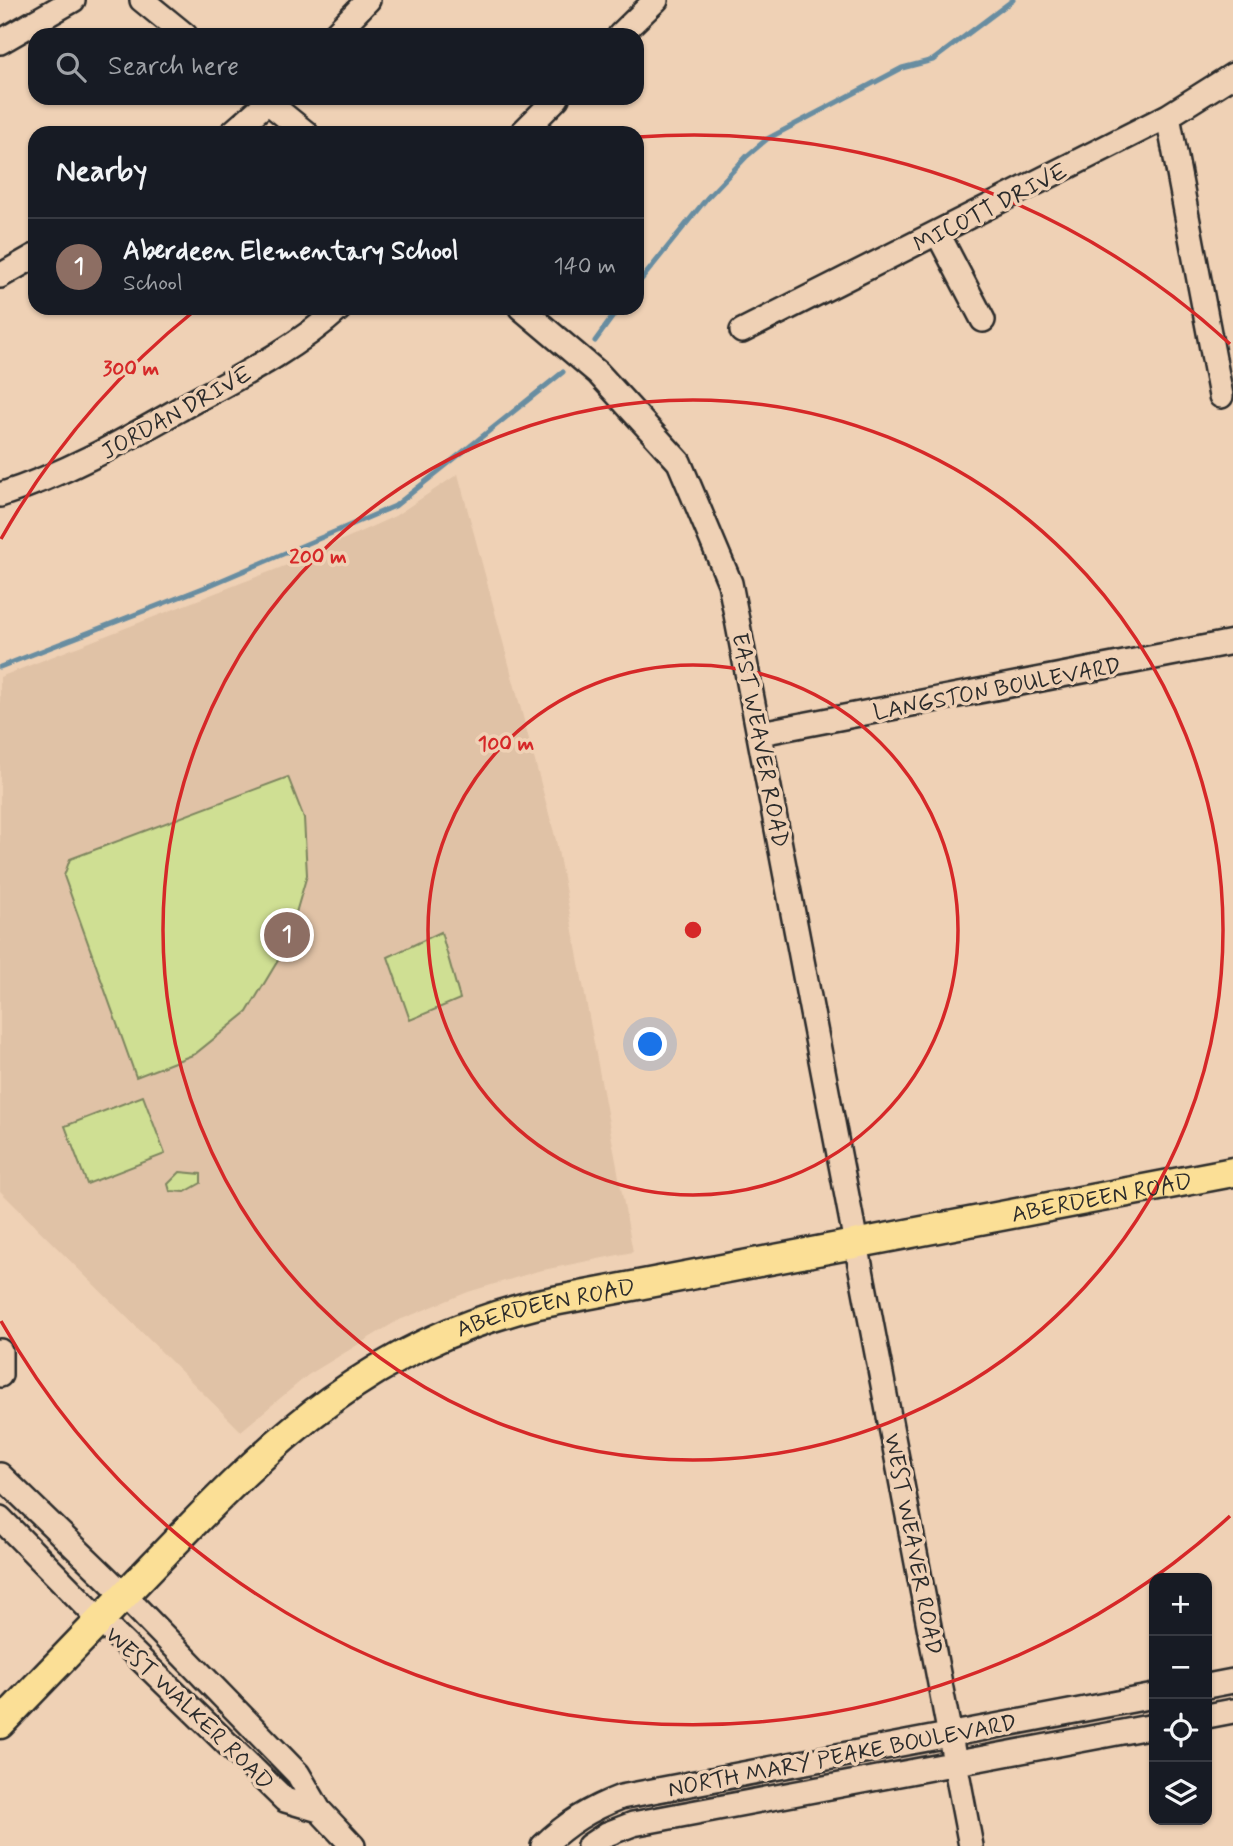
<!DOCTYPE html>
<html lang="en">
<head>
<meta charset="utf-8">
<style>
  body { margin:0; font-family:Mynerve,sans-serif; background:#20242c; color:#f1f3f6 }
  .controls { position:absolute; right:21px; bottom:21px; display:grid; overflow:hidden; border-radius:14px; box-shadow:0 2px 5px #0004 }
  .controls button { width:63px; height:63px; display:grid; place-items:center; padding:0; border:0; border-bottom:2px solid #363941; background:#171b24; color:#f1f3f6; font:35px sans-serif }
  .you { position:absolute; left:651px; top:1045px; width:24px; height:24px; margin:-18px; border:5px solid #fff; border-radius:50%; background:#1a73e8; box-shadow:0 0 0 10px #1a73e833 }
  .badge { display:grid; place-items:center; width:46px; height:46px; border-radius:50%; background:#0f766e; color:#fff; font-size:23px; font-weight:700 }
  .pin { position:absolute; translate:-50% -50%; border:4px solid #fff; box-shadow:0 2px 7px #0006 }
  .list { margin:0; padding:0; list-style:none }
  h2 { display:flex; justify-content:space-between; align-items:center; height:91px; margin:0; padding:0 28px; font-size:30px }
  h2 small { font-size:23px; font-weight:400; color:#9ea1a6 }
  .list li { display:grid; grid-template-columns:46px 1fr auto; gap:21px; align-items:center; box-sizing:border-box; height:98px; padding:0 28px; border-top:2px solid #363941 }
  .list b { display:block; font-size:26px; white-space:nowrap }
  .list p { margin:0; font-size:23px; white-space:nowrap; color:#9ea1a6 }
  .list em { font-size:23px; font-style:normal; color:#9ea1a6 }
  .icon { flex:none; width:38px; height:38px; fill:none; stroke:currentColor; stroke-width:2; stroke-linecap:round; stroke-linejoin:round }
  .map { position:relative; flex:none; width:1233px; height:1846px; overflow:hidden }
  .search { position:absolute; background:#171b24; box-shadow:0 2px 5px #0004; left:28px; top:28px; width:616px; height:77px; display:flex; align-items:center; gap:18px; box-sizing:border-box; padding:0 24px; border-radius:21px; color:#9ea1a6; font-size:26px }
  .panel { position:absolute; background:#171b24; box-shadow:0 2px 5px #0004; left:28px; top:126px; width:616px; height:189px; border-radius:21px }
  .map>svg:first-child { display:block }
</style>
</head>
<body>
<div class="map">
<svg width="1233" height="1846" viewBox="0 0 1233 1846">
  <rect width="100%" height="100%" fill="#efd1b5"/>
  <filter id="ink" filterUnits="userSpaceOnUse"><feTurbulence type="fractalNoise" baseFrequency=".0143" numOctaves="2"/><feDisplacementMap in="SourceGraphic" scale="14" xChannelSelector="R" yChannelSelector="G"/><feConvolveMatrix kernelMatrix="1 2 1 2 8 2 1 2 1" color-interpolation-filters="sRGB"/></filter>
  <g filter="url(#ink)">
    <path fill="#e0c2a6" d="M458,474L556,840L633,1252L538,1271L468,1292L397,1321L308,1375L241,1431L0,1191V677L287,565L395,516Z"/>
    <path fill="#cfdf93" stroke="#7d855f" stroke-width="2" d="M288,777L304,818L307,875L286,947L247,1012L195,1054L136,1077L64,876L70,859Z
      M441,932L460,999L410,1020L388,957Z
      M143,1096L165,1154L87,1184L65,1126Z
      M180,1172L201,1174V1183L185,1192L170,1191L168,1184Z"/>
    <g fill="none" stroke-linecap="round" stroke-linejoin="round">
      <path stroke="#678da1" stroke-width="5" d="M637,285L707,198L747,156L767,139L902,68L933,60L1013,0
        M595,341L619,308
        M0,667L208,586L395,506L563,372"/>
      <g stroke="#2b2b2b" stroke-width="28">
        <path id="minor" d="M142,0L185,35
          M334,35L368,0
          M620,35L656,0
          M0,42L73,0
          M263,98L306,133
          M1168,116L1221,396
          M232,133L272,98
          M522,133L557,98
          M938,234L983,320
          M0,276L35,256
          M521,308L598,373L679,462L730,583L971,1846
          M742,331L1168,116L1233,75
          M0,495C67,474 127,439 187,405C241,376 295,349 340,308
          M761,733L1233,642
          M0,1351V1375
          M0,1475L124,1595L298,1774L319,1810L353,1846
          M0,1518L100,1620L285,1800L319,1810
          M1207,1686L1233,1681
          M1207,1716L1233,1711
          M543,1846C567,1823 590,1809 621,1797L1154,1696
          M589,1846L607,1834L633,1824L1154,1726"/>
      </g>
      <g stroke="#2b2b2b" stroke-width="33">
        <g id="major">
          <path id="s1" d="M0,1724C54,1668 108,1612 162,1556C277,1436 371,1345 538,1304L1233,1172"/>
        </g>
      </g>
      <use href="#minor" stroke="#efd1b5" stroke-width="23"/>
      <use href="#major" stroke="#fbdf96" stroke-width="28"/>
    </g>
  </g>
  <g fill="none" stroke="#d62828" stroke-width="3.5">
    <circle cx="693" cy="930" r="265"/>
    <circle cx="693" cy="930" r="530"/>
    <path d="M1230 1516A795 795 0 0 1 1 1321M1 539A795 795 0 0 1 193 312M638 137A795 795 0 0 1 1230 344"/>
  </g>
  <g text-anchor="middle" stroke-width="7" stroke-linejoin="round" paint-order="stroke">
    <g font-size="23" fill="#2b2b2b" stroke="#efd1b5">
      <text transform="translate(990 207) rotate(-27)" y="8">MICOTT DRIVE</text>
      <text transform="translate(176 412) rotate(-29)" y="8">JORDAN DRIVE</text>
      <text transform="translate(997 688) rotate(-11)" y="8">LANGSTON BOULEVARD</text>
      <text transform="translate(761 740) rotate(79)" y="8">EAST WEAVER ROAD</text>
      <text dy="8" stroke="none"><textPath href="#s1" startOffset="1267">ABERDEEN ROAD</textPath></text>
      <text dy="8" stroke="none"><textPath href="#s1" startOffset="700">ABERDEEN ROAD</textPath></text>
      <text transform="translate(914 1544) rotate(79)" y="8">WEST WEAVER ROAD</text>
      <text transform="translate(190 1708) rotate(44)" y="8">WEST WALKER ROAD</text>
      <text transform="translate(842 1755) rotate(-11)" y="8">NORTH MARY PEAKE BOULEVARD</text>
    </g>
  </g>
  <circle cx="693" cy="930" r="10" fill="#d62828" stroke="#efd1b5" stroke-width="3.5"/>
  <g font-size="21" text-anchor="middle" font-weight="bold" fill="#d62828" stroke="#efd1b5" stroke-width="7" stroke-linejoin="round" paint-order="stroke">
    <text x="131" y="375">300 m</text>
    <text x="318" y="563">200 m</text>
    <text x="506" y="750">100 m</text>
  </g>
</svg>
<div class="controls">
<button>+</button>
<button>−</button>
<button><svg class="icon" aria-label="locate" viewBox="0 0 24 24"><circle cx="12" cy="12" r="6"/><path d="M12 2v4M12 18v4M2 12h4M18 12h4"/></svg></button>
<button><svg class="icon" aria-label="layers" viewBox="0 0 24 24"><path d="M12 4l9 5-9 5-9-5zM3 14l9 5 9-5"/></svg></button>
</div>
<div class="you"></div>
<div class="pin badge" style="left:287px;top:935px;background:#8d6e63">1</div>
<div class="search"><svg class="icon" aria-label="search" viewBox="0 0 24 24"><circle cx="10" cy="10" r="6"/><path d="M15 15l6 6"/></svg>Search here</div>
<section class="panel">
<h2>Nearby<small></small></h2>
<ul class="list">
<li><span class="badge" style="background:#8d6e63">1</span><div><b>Aberdeen Elementary School</b><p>School</p></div><em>140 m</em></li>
</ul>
</section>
</div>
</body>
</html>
